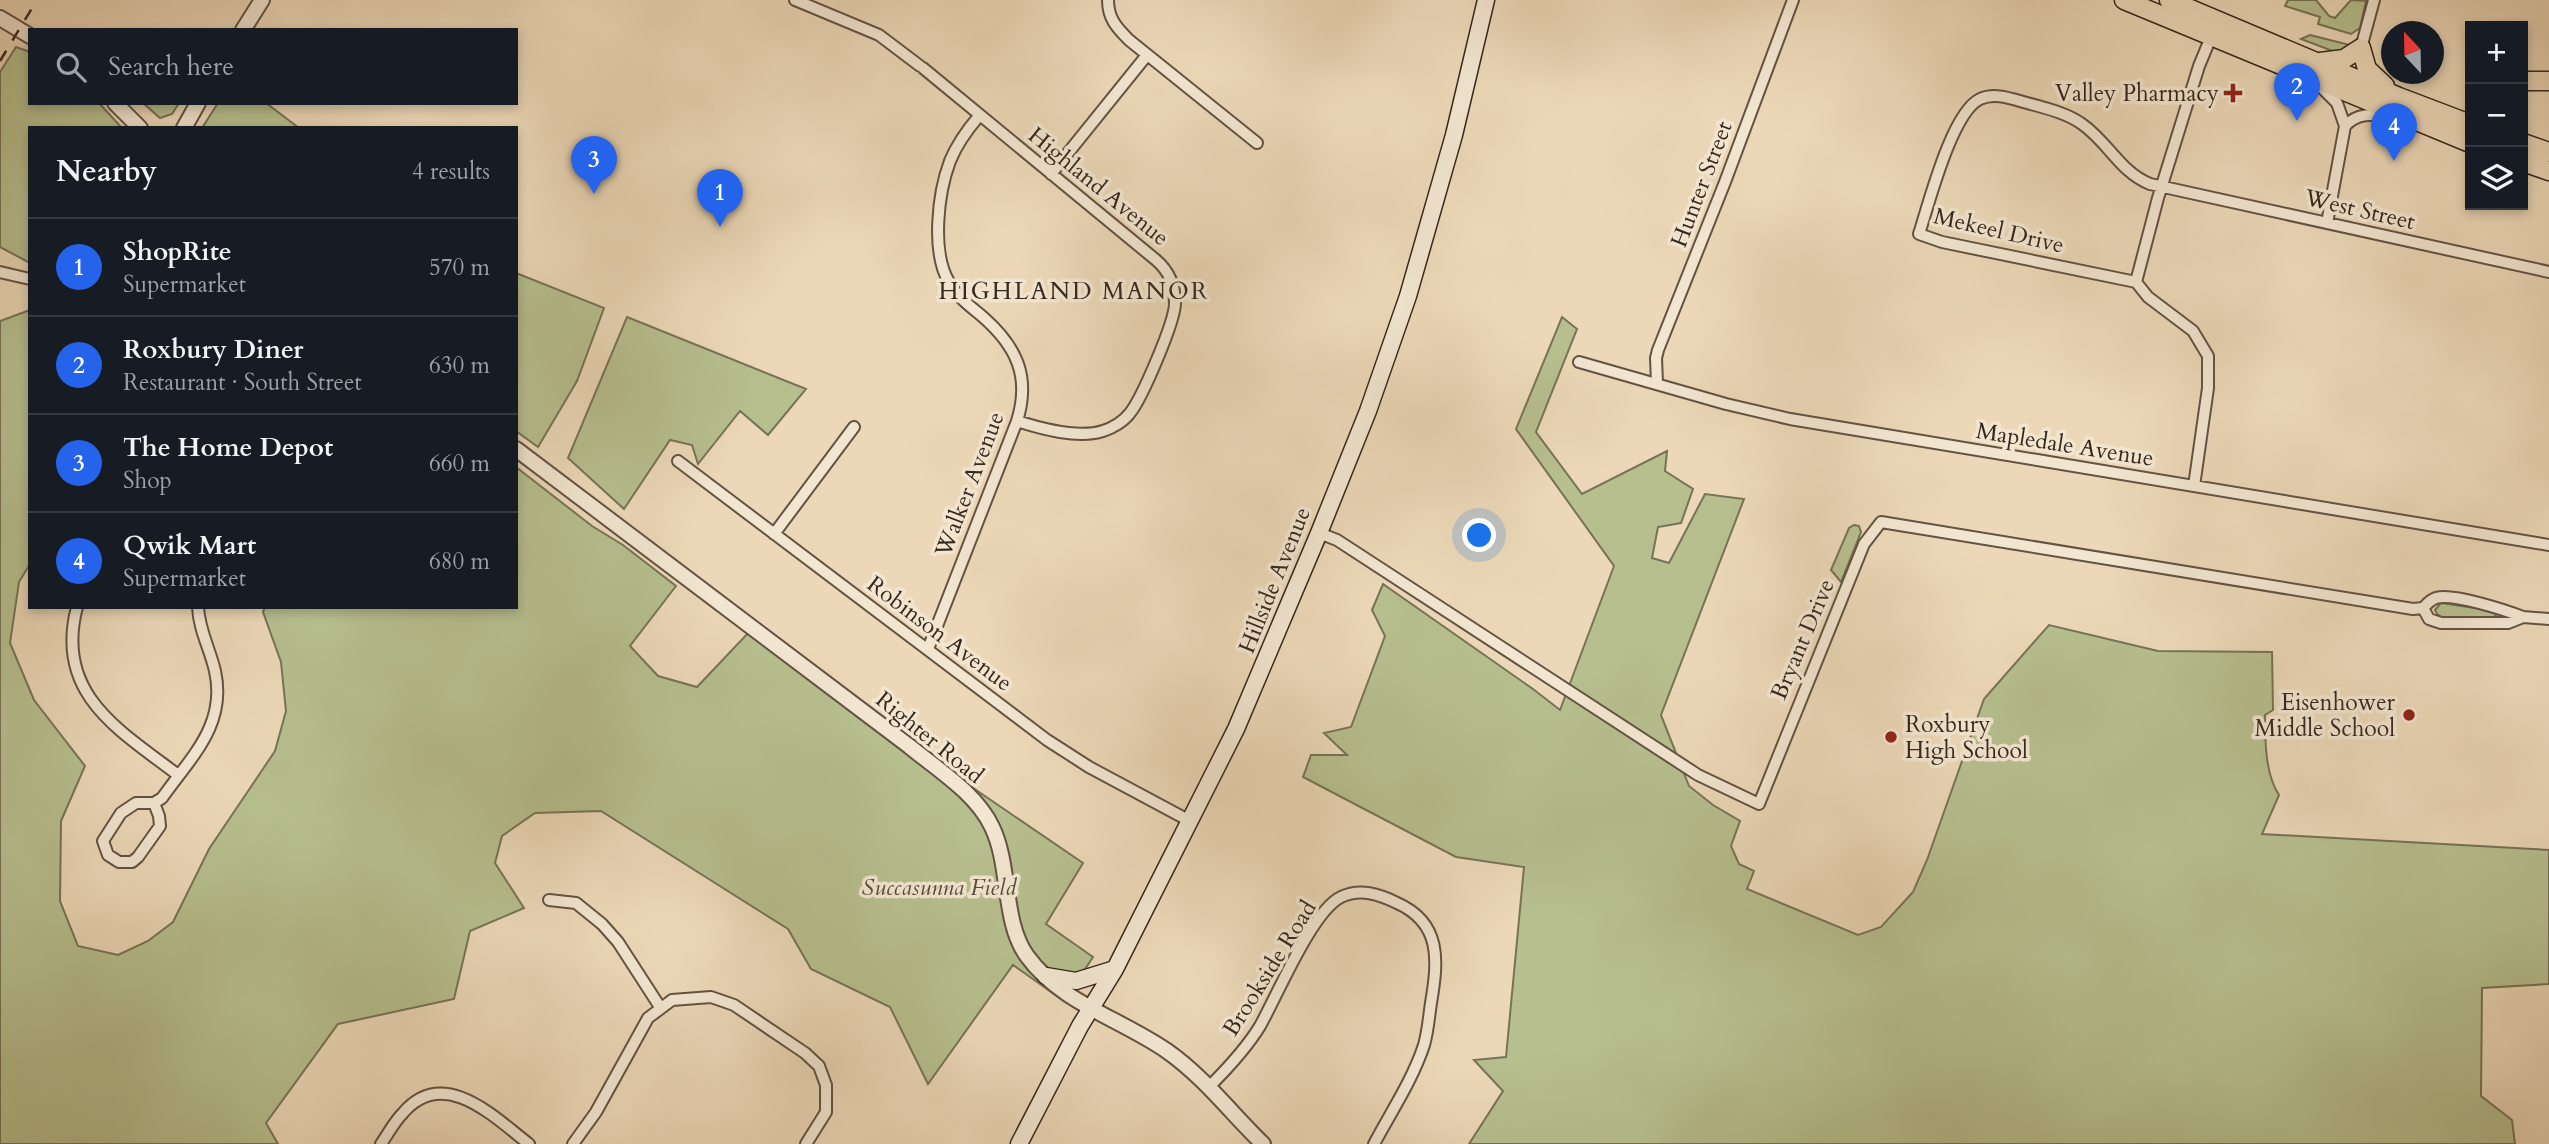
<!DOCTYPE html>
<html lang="en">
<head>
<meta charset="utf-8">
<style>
  body { margin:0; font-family:Cardo,serif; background:#242831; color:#f1f3f6 }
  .controls { position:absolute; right:21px; top:21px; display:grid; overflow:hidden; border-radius:0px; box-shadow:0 4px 10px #0003 }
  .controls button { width:63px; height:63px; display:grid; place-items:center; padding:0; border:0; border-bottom:2px solid #363941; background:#171b24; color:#f1f3f6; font:35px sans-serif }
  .compass { position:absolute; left:2381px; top:21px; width:63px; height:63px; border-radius:50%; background:#171b24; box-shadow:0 4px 10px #0003; rotate:338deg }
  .you { position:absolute; left:1480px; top:536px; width:24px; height:24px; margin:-18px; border:5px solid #fff; border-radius:50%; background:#1a73e8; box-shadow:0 0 0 10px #1a73e833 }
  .badge { display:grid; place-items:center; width:46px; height:46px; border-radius:50%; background:#2563eb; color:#fff; font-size:23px; font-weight:700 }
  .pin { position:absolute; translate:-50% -58px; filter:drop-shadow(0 2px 4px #0008) }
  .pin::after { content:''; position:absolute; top:37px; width:24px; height:21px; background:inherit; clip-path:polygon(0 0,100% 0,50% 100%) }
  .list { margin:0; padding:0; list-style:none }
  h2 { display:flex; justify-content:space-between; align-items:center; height:91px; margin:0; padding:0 28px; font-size:30px }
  h2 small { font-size:23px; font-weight:400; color:#9ea1a6 }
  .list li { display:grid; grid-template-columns:46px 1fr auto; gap:21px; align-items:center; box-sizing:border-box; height:98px; padding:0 28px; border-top:2px solid #363941 }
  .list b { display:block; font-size:26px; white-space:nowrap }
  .list p { margin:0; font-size:23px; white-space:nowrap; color:#9ea1a6 }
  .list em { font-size:23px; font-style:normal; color:#9ea1a6 }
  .icon { flex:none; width:38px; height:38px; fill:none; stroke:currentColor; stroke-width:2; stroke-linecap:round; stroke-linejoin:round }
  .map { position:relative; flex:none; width:2549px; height:1144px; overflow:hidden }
  .search { position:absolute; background:#171b24; box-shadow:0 4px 10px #0003; left:28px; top:28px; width:490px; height:77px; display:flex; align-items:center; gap:18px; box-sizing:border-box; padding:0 24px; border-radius:0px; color:#9ea1a6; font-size:26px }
  .panel { position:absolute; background:#171b24; box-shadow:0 4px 10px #0003; left:28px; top:126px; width:490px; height:483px; border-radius:0px }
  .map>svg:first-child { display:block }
</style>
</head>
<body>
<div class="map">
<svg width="2549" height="1144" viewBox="0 0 2549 1144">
  <rect width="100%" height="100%" fill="#ecd8b8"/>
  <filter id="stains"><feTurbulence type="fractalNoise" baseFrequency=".00286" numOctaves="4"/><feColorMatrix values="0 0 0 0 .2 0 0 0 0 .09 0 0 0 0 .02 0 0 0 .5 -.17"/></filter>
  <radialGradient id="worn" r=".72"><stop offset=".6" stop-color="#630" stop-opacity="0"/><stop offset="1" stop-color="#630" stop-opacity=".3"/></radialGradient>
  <path fill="#b7bf8f" stroke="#767356" stroke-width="2" d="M2288,0H2316L2329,16L2335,18L2351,0L2366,1L2360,28L2351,34L2318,24L2320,17L2285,6Z
    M2310,35L2350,45L2343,55L2301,39Z
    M16,47L30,52V103H99L122,128H30V263L0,247V72Z
    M143,103H179L172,114L160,118Z
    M218,103H266L299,128H202Z
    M516,273L604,308L577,381L538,447L516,431Z
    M30,310V564L19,582L10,643L34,700L85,766L61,821L60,901L78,946L118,955L148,941L173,922L209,849L275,751L286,711L281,662L263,612L265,607H516V467L592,526L623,545L676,586L630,646L658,676L697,687L749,632L774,652L1083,863L1046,924L1093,957L1064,1001L1013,965L928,1084L890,1007L811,969L788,929L601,811L535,813L502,836L495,863L524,908L470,931L454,999L338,1024L266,1123L278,1144H0V321Z
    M627,317L806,389L768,435L740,411L698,464L692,445L670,440L624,509L568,458Z
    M1562,317L1577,329L1536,432L1582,494L1667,451L1665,471L1693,489L1681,523L1658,527L1652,558L1669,563L1705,494L1744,499L1661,715L1689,786L1713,805L1740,821L1731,846L1739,864L1754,871L1747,889L1858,935L1881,927L1913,892L1927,860L1984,699L2049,625L2158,651L2272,652L2273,710L2265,715C2265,740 2265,774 2279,795L2262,834L2549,850V984L2482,988L2481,1096L2512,1120L2515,1144H1469L1503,1091L1474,1060L1506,1057L1524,867L1456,857L1303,777L1311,755H1347L1324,733L1351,727L1385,636L1372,610L1383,584L1533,689L1560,710L1614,566L1516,429Z
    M1854,525L1859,526L1861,532L1841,582L1831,570L1849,528Z
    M2441,603L2495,611L2497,614L2494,617L2442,618L2437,614L2435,610Z"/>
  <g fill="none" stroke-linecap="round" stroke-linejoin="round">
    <g stroke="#635343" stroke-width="14">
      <path id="minor" d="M795,0L879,35L920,66
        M1108,0C1108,18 1116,27 1129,40L1257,143
        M2361,48L2374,0
        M923,68L1156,260C1169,271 1175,286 1175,303C1175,322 1142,398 1130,413C1124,421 1113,428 1103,431C1078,439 1042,429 1017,421
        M2320,86L2337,103L2345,126L2327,223
        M2345,126C2359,111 2375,115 2394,117
        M1051,174L1147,55
        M0,272L30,279
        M2136,282L1942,242L1919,234C1929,203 1952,112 1980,99C1995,92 2012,99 2027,103C2045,108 2067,113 2082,124C2108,142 2120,172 2150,184L2549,272
        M1579,362L1726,404L1790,419L2549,545
        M1657,383L1656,358L1658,350L1725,182L1793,0
        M678,461L1047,740L1089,767L1188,820
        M2194,486L2208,388V356L2193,331L2148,297L2136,282L2158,198L2199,66L2211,37
        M1319,533L1337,540L1698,775L1759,804L1864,544L1881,522L2413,609L2423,608C2427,604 2430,600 2436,598C2453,593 2505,610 2523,617L2508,623H2441L2429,619L2423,608
        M774,534L854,427
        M77,607C54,694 119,730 178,775
        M2523,617L2549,619
        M928,649L1017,421C1031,376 1016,346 983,317C970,306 957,297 949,282C931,252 938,193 950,161C957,144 967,130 979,116
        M136,803H154L159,816L160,826L138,857L132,862H119L108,855L103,841L121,813Z
        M154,803L162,798C191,757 227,725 215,671C210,649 199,630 198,607
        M549,900L576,903L602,924L618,942L660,1007
        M1209,1087C1228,1068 1246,1049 1260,1026C1277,996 1312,911 1341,897C1360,888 1379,894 1397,903C1442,923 1438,961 1431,1003C1429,1016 1428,1031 1424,1045C1413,1079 1391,1112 1374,1144
        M381,1144C388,1134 394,1122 403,1113C444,1065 495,1118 529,1144
        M573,1144L596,1112L648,1018L672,1000L711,997L734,1005L805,1053L819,1066L826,1085V1112L806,1144"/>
    </g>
    <g stroke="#635343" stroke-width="18">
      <path id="tertiary" d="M0,18L30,36
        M243,30L262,0
        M115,103L140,128
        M184,128L198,103
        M516,449L909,746C938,770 976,793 992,827C1011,866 1002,921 1027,956C1061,1003 1121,1019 1167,1051C1204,1077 1231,1113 1263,1144"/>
    </g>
    <g stroke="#35271c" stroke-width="19">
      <path id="secondary" d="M1046,976L1076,981L1115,969
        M1019,1144L1080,1026L1115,969L1236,729L1319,533L1368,411L1408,296L1454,135L1486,0"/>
    </g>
    <g stroke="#35271c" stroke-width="21">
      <path id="trunk" d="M2124,0L2470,143
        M2169,0L2399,97L2470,124
        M2320,62L2344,59L2361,48L2367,69L2385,86
        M2523,81H2549
        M2523,143L2549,152
        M2523,162L2549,171"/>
    </g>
    <use href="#minor" stroke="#f3e6d1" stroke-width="10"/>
    <use href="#tertiary" stroke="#f3e6d1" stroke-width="14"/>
    <use href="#secondary" stroke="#f3e6d1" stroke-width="16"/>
    <use href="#trunk" stroke="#ecd8b8" stroke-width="18"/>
    <path stroke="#35271c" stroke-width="2.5" stroke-dasharray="12 12" stroke-linecap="butt" d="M0,61L37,0"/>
  </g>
  <g fill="#8f2418" stroke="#f3e6d1" stroke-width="2.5">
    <path d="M2229.5 82.5h7v7h7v7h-7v7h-7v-7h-7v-7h7z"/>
    <circle cx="2409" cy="715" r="7"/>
    <circle cx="1891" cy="737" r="7"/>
  </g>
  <g text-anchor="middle" stroke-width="7" stroke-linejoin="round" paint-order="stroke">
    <g font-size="23" fill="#35271c" stroke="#f3e6d1" text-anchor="end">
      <text x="2219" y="101">Valley Pharmacy</text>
      <text x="2395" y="710">Eisenhower<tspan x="2395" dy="26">Middle School</tspan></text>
      <text x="1905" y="732" text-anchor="start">Roxbury<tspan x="1905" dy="26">High School</tspan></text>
    </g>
    <g font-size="23" fill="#35271c" stroke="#f3e6d1">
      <text transform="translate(1701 184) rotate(-69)" y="8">Hunter Street</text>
      <text transform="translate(1099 186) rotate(39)" y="8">Highland Avenue</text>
      <text transform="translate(2360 209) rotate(13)" y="8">West Street</text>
      <text transform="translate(1999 230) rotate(13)" y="8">Mekeel Drive</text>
      <text transform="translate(2065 444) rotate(9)" y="8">Mapledale Avenue</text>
      <text transform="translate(969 484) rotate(-69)" y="8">Walker Avenue</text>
      <text transform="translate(1274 580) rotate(-68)" y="8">Hillside Avenue</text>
      <text transform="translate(940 633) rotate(37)" y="8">Robinson Avenue</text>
      <text transform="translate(1802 639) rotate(-67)" y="8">Bryant Drive</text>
      <text transform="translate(930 737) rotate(39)" y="8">Righter Road</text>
      <text transform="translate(1269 968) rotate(-58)" y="8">Brookside Road</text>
    </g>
    <g font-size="23" font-style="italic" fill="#564d39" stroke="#f3e6d1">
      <text x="939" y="895">Succasunna Field</text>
    </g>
    <g font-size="24" letter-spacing="2" fill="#35271c" stroke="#f3e6d1">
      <text x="1074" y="299">HIGHLAND MANOR</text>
    </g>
  </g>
  <rect width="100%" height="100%" filter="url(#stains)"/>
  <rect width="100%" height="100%" fill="url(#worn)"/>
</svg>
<div class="controls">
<button>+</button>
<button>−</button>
<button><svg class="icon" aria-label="layers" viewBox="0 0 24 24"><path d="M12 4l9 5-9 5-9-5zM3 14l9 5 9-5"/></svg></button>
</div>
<svg class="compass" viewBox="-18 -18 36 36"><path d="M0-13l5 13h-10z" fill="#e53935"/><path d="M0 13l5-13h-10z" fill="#9ea1a6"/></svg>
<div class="you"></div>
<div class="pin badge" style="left:720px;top:227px">1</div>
<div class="pin badge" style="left:2297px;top:121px">2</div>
<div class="pin badge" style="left:594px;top:194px">3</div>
<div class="pin badge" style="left:2394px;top:161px">4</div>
<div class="search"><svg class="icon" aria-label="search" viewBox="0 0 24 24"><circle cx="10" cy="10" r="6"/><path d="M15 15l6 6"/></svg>Search here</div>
<section class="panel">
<h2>Nearby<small>4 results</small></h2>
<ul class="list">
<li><span class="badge">1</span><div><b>ShopRite</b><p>Supermarket</p></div><em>570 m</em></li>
<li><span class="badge">2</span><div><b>Roxbury Diner</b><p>Restaurant · South Street</p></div><em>630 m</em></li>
<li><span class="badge">3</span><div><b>The Home Depot</b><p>Shop</p></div><em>660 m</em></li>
<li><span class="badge">4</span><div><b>Qwik Mart</b><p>Supermarket</p></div><em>680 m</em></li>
</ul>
</section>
</div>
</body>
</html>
